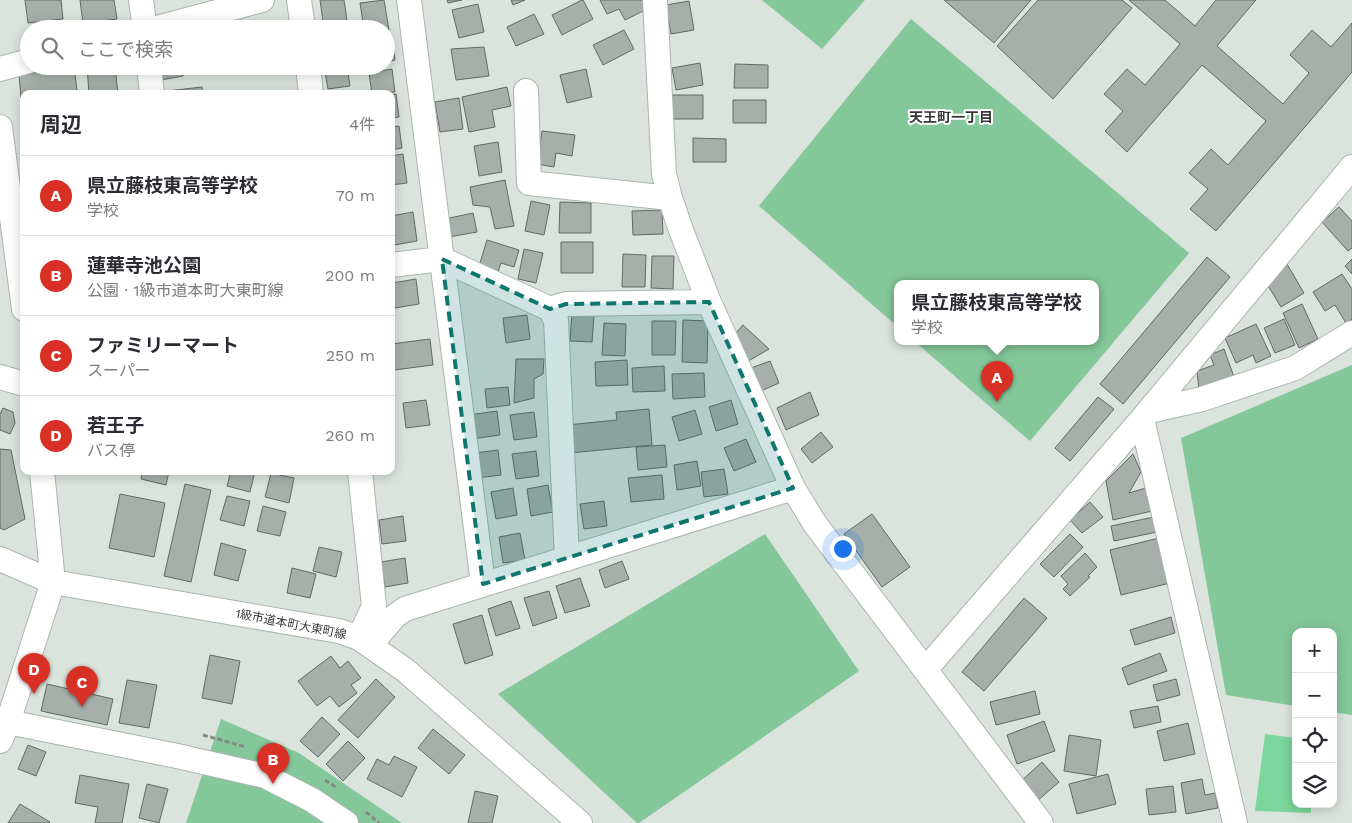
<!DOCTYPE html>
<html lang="ja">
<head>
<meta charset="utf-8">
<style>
  body { margin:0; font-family:"Work Sans","Noto Sans JP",sans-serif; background:#f7f7f7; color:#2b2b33 }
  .controls { position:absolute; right:15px; bottom:15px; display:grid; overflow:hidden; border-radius:10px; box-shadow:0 2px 12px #0003 }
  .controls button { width:45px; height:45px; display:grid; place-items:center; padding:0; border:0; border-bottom:1px solid #e1e1e2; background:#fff; color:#2b2b33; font:25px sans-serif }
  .you { position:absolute; left:842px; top:548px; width:18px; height:18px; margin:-12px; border:4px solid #fff; border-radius:50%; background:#1a73e8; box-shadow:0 0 0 8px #1a73e833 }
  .badge { display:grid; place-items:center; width:32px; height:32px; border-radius:50%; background:#d93025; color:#fff; font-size:16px; font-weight:700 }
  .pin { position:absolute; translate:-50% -41px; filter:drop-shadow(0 1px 2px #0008) }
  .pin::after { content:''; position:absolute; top:26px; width:18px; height:15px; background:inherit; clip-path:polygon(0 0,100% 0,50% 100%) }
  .popup { position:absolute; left:894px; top:280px; width:205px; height:65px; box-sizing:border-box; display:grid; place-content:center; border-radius:10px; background:#fff; filter:drop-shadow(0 1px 4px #0005); font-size:16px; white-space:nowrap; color:#7c7c81 }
  .popup b { font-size:19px; color:#2b2b33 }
  .popup::after { content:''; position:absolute; left:50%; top:100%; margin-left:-10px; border:10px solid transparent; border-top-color:#fff }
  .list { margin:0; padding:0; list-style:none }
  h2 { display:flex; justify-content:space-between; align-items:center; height:65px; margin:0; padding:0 20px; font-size:21px }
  h2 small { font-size:16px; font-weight:400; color:#7c7c81 }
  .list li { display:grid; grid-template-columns:32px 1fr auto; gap:15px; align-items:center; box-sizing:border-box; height:80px; padding:0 20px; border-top:1px solid #e1e1e2 }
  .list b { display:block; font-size:19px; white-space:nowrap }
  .list p { margin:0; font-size:16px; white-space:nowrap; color:#7c7c81 }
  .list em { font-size:16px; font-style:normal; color:#7c7c81 }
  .icon { flex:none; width:28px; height:28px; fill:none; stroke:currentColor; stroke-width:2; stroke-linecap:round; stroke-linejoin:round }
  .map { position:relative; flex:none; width:1352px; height:823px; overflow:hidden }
  .search { position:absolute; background:#fff; box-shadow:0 2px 12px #0003; left:20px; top:20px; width:375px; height:55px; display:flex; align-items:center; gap:12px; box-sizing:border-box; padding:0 18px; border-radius:28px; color:#7c7c81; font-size:19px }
  .panel { position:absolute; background:#fff; box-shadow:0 2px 12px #0003; left:20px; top:90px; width:375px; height:385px; border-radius:10px }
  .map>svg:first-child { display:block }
</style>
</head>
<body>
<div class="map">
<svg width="1352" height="823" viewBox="0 0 1352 823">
  <rect width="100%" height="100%" fill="#dae3dc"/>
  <path fill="#84c79a" d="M762,0H865L822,49Z
    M911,19L1189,253L1030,441L914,341H1096V283H898V327L759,206Z
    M1352,365V715L1333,712V632H1296V706L1226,695L1181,438Z
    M765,534L859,671L639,823H637L498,694Z
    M221,719L299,753L402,823H186Z"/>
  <path fill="#7bd69b" d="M1265,734L1296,738V804H1311V813L1255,811Z"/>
  <path fill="#a6afa9" stroke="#626a64" d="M25,0H61L63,19L28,23Z
    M80,0H114L117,19L83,23Z
    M320,0H344L348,27L324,29Z
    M384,0L389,30L364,29L360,3Z
    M447,0H462L448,3Z
    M511,0H525L513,5Z
    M582,0H583L593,19L562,35L552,15Z
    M600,0H643L647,9L625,20L619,9L607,14Z
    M944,0H1031L994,43Z
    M1038,0H1122L1132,8L1053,99L997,46Z
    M1129,0H1165L1195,26L1216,0H1256L1217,46L1283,104L1309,73L1290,55L1312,30L1331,47L1352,23V72L1216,231L1190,209L1208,189L1189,173L1211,149L1228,165L1266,121L1202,65L1127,152L1105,131L1123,111L1104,94L1127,69L1145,85L1180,44Z
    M689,1L694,30L671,34L666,5Z
    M478,4L484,32L459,38L452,10Z
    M534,14L544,34L516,46L507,27Z
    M245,21L246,29H222L221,24Z
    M624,30L634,49L603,65L593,45Z
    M392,38L395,60L386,62V39Z
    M484,47L489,76L456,80L451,49Z
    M700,63L703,85L676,90L672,68Z
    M735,64L768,65V88H734Z
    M87,66H115L118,94H89Z
    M159,66H182L183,76L161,80Z
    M324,66H347L350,86L328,89Z
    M74,67L77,90L51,94H24V98H21L19,75Z
    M392,69L395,92L372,94L369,73Z
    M586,69L592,97L567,103L560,75Z
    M202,87L203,94H168L167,91Z
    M507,87L511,106L492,110L495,127L469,132L462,97Z
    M396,94L399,117L391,118V95Z
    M670,95H703V119H670Z
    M459,98L463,129L440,132L435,102Z
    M733,100H766V123H733Z
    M399,126L402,148L391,150V127Z
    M542,131L575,135L572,156L556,153L554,167L537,164Z
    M693,138L726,139V162H693Z
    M498,142L502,172L479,176L474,146Z
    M403,154L407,183L391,185V156Z
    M505,180L514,226L495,229L490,207L473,205L470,187Z
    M531,201L550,205L544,235L525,231Z
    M560,202L591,203V233H559Z
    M1339,207L1352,221V248L1348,251L1322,222Z
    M662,210L663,234L633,235L632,211Z
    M413,212L417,241L394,245L391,216Z
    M473,213L477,232L449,237L445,219Z
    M487,240L519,250L514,267L501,263L498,272L479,266Z
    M561,242H593V273H561Z
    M524,249L543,253L536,283L518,279Z
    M623,254L646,255L645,287H622Z
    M652,256H674L673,289L651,288Z
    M1207,257L1230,277L1123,404L1100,384Z
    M1352,259V274L1345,266Z
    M1287,264L1304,293L1281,307L1267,284Z
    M1342,274L1352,289V319L1346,323L1335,305L1325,311L1313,292Z
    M416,279L419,304L395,308L392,283Z
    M1302,304L1318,339L1299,348L1283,313Z
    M572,313L594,315L592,342L570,341Z
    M527,315L530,339L506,343L503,318Z
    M1284,319L1295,345L1275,353L1264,328Z
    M683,320L708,321L707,363L682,362Z
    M652,321H676L675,355H652Z
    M604,323L626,324L625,356L602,355Z
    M1256,324L1271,356L1256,363L1253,355L1236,363L1225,338Z
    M743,325L769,349L745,363L735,334Z
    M430,339L433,365L394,370L391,344Z
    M1224,349L1234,377L1199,390L1197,371L1214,365L1210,355Z
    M516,359H544L543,374L534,379V398L514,403Z
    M627,360L628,385L596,386L595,362Z
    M770,361L779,383L761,391L751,368Z
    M664,366L665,391L633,392L632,368Z
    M704,373L705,397L673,399L672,374Z
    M508,387L510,405L487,408L485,389Z
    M810,392L819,415L786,430L777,408Z
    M1098,397L1114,409L1070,461L1055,448Z
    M426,400L430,425L406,428L403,403Z
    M731,400L738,424L716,431L709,407Z
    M3,408L13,412L15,423L10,434L0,430V414Z
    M649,409L652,445L570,453L567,425L617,420L616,412Z
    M695,410L702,434L679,441L672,417Z
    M497,411L500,435L472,439L469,415Z
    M534,412L537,437L514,440L510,415Z
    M821,432L833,447L812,463L801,449Z
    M746,439L756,462L734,471L724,448Z
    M665,445L667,467L638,470L636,447Z
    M0,449L11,450L25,519L4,530L0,528Z
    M498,450L501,475L477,478L474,453Z
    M536,451L539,476L516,479L512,454Z
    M1133,454L1141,472L1129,493L1149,487L1152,511L1113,520L1106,481Z
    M697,461L701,486L677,490L674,465Z
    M724,469L728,494L704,497L701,472Z
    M143,471H169L166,485L141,479Z
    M231,471H255L250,492L227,486Z
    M271,473L294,478L289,503L265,497Z
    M662,475L664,499L631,502L628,478Z
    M185,484L211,490L191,582L164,576Z
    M548,485L553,512L531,516L527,489Z
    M513,488L517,515L496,519L491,492Z
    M120,494L165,503L154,557L109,548Z
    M227,496L250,501L244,526L220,520Z
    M604,501L607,526L584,529L580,504Z
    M1090,502L1103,517L1082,533L1070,520Z
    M263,506L286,512L280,536L257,531Z
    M872,514L910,567L882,587L844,534Z
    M403,516L406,541L382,544L379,520Z
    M1154,517L1157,532L1114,541L1111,526Z
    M520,533L525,560L503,563L499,537Z
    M1070,534L1083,547L1054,577L1040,564Z
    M1159,538L1170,583L1121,595L1110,550Z
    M221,543L246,550L238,581L214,575Z
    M319,547L342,552L336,577L313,571Z
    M1085,553L1097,567L1088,576L1090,577L1070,596L1063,589L1068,584L1061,576Z
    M405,558L408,583L385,587L381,562Z
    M622,561L629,579L605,588L599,570Z
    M292,568L316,574L310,598L287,593Z
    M580,578L590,606L565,613L556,586Z
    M549,591L557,618L533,626L524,598Z
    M1024,598L1047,618L984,691L962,672Z
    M511,601L520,628L496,636L488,609Z
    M482,615L493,655L465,664L453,624Z
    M1171,617L1175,633L1135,645L1130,630Z
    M1160,653L1167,671L1128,685L1122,668Z
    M210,655L240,661L232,704L202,698Z
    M331,656L340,668L348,661L361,678L351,685L357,693L339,707L330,696L317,706L298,681Z
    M376,679L395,697L358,738L338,720Z
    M1176,679L1180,695L1157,701L1153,685Z
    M127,680L157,685L149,728L119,723Z
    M47,684L113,699L107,725L41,711Z
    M1035,691L1040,714L996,725L990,702Z
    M1158,706L1161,722L1134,728L1130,711Z
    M322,717L340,734L318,757L300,741Z
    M1044,721L1055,751L1017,764L1007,735Z
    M1188,723L1195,754L1164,761L1157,731Z
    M433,729L465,755L449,774L418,748Z
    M1069,735L1101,740L1096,776L1064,771Z
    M348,741L365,758L343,781L326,764Z
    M28,745L46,752L36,776L18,769Z
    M394,756L417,767L402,797L367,779L377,759L389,765Z
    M1042,762L1059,782L1037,801L1020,782Z
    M1108,774L1116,804L1077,814L1069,784Z
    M80,775L129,784L122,823H95L98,807L75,803Z
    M1202,779L1205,795L1215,793L1218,808L1186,814L1181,783Z
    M147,784L168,789L159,823L139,818Z
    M1173,786L1176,812L1149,815L1146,789Z
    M475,791L498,796L492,823H468Z
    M20,804L50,822L49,823H8Z"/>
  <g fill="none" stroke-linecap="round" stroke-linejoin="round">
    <g stroke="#acb5af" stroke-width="26">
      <path id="minor" d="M141,0L145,29
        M299,0L303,29
        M409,0L483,584
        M655,0L664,174L670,198L681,230L709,302L793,488L815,524L1041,823
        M153,29L262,0
        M149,66L152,94
        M308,66L311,94
        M0,69L29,61
        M526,91L529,183L670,198
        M0,127L24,309
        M391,265L442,259L550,309L556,320L567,559
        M550,309L566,304L709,302
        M0,377L24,384
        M1149,411L1202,399L1295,368L1352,333
        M1142,419L1235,823
        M0,559L53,582L339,631L359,638L405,670L580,823
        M359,638L374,606L360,471
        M370,645L395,616L405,609L793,488
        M925,670L1142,419L1352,167
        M8,722L177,756L265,776L312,800L346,823
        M0,741L8,722L53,582L42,471"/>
    </g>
    <path stroke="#838985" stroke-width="3" stroke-dasharray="5 2.5" stroke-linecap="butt" d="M203,735L246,747
      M325,780L336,787
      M366,812L379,823"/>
    <use href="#minor" stroke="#fff" stroke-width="24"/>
  </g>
  <path fill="#0f766e" fill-opacity="0.2" stroke="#0f766e" stroke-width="4" stroke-dasharray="10 6" stroke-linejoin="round" d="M442,259L550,309L566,304L709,302L793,488L483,584Z"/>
  <g text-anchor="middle" stroke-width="4" stroke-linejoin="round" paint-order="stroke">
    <g font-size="12" fill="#353836" stroke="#fff">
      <text transform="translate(291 624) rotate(11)" y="4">1級市道本町大東町線</text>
    </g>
    <g font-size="14" font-weight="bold" fill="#353836" stroke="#fff">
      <text x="951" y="122">天王町一丁目</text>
    </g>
  </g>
</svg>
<div class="controls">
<button>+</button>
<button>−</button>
<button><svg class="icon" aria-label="locate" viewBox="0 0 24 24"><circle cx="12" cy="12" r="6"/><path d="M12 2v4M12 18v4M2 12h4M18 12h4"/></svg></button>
<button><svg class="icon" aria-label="layers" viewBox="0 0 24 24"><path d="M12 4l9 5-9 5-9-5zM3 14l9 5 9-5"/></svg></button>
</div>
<div class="you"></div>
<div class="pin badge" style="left:997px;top:402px">A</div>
<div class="popup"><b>県立藤枝東高等学校</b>学校</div>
<div class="pin badge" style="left:273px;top:784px">B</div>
<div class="pin badge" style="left:82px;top:707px">C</div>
<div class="pin badge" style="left:34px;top:694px">D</div>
<div class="search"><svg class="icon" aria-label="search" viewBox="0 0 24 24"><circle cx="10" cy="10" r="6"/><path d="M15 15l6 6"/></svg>ここで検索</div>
<section class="panel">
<h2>周辺<small>4件</small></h2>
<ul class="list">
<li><span class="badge">A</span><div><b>県立藤枝東高等学校</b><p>学校</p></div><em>70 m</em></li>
<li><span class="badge">B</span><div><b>蓮華寺池公園</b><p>公園 · 1級市道本町大東町線</p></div><em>200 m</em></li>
<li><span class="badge">C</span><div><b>ファミリーマート</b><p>スーパー</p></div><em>250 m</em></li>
<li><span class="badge">D</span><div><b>若王子</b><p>バス停</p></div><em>260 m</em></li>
</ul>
</section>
</div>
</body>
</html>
